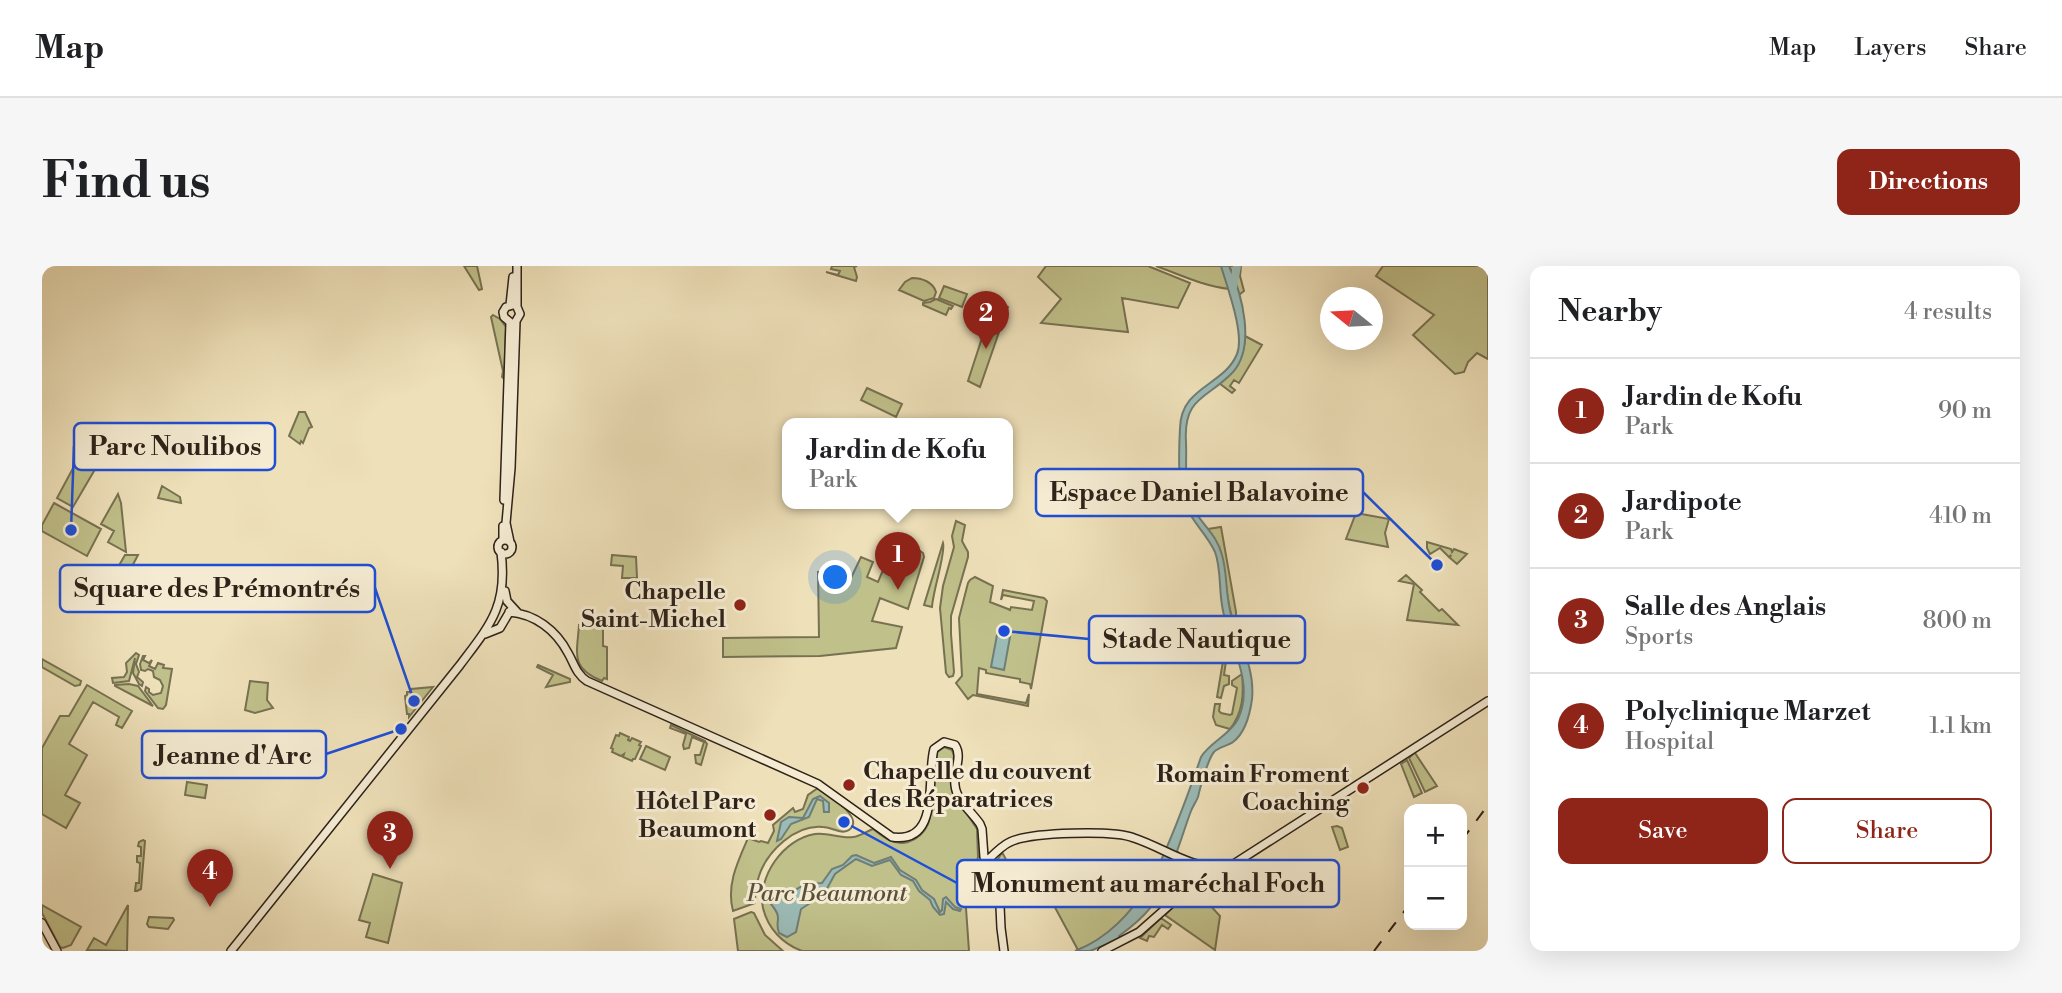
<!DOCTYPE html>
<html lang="en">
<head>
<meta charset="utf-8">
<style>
  body { margin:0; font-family:"Libre Bodoni",serif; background:#f6f6f6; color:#202124 }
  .controls { position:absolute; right:21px; bottom:21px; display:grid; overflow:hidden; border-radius:14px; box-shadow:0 7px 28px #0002 }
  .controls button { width:63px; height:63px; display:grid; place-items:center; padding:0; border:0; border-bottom:2px solid #e0e0e0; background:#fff; color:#202124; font:35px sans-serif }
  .compass { position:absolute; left:1278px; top:21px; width:63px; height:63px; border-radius:50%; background:#fff; box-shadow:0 7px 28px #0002; rotate:288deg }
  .you { position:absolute; left:794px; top:312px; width:24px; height:24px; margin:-18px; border:5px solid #fff; border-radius:50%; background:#1a73e8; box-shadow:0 0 0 10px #1a73e833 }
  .badge { display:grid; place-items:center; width:46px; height:46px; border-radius:50%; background:#8f2418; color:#fff; font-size:23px; font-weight:700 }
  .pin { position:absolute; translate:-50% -58px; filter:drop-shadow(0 2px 4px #0008) }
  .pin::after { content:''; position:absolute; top:37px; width:24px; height:21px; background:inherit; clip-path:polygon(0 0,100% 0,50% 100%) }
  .popup { position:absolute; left:740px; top:152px; width:231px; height:91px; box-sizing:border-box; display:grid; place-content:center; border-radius:14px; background:#fff; filter:drop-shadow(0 2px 5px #0005); font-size:23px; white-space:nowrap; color:#757577 }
  .popup b { font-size:26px; color:#202124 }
  .popup::after { content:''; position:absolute; left:50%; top:100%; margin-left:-14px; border:14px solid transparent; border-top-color:#fff }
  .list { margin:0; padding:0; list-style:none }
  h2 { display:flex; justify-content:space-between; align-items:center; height:91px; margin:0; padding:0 28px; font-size:30px }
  h2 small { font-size:23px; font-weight:400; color:#757577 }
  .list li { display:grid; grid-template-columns:46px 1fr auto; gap:21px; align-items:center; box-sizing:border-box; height:105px; padding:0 28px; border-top:2px solid #e0e0e0 }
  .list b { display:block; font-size:26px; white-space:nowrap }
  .list p { margin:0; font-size:23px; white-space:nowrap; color:#757577 }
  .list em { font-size:23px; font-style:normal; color:#757577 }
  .actions { display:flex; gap:14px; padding:21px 28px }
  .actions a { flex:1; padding:16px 0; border:2px solid #8f2418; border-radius:14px; text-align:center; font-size:24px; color:#8f2418 }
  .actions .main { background:#8f2418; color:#fff }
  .map { position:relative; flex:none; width:1446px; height:685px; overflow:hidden; border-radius:14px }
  header { display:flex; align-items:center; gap:42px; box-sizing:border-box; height:98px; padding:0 35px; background:#fff; border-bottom:2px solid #e0e0e0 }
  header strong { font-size:33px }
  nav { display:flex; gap:38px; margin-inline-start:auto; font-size:24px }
  .intro { display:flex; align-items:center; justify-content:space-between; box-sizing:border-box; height:168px; padding:0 42px }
  h1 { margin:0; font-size:49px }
  .button { padding:18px 32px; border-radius:14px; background:#8f2418; color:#fff; font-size:24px; font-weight:700 }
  main { display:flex; gap:42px; padding:0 42px }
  aside { flex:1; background:#fff; border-radius:14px; box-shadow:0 7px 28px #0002 }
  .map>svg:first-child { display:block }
</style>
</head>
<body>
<header>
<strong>Map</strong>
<nav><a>Map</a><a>Layers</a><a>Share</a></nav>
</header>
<div class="intro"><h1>Find us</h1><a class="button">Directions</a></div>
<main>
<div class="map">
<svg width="1446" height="685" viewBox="0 0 1446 685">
  <rect width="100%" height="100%" fill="#eee0b9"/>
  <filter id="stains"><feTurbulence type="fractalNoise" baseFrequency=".00286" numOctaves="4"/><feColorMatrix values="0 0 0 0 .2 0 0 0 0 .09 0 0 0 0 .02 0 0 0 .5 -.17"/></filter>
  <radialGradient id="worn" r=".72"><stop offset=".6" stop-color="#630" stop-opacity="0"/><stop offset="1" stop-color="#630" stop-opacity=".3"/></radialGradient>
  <path fill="#c0c08a" stroke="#777152" stroke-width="2" d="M422,0H435L440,23L437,24Z
    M790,0H815L812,1L815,11L814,15L784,6L796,9L798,5L789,3Z
    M1004,0H1106L1148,17L1136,42L1080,32L1086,66L999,57L1019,33L996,11Z
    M1114,0H1180L1188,23C1161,20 1139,9 1114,0Z
    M1187,0H1199L1198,10L1202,25L1197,29L1192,10Z
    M1341,0H1446V93L1435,87L1426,96L1422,106L1413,108L1371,69L1392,49L1334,10Z
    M870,12C880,12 891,16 894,26L892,32L882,35L857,24L863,16Z
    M902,20L925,28L920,41L897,32Z
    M894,33L911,40L909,43L907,42L904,49L881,39V37L888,36Z
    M952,35L966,41L956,65L957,66L938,121L926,115Z
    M451,49L458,53L464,61L462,113L460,111L461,105L449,51Z
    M1203,70L1220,79L1197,117L1192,114L1188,120L1193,124L1190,127L1177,117C1192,106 1203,89 1203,70Z
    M825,122L860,138L854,151L819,134Z
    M257,146H263L270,161L267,162L261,177L259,175L258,178L247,170Z
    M55,171L63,174L61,178L57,176L50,179L53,186L57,188L55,194L47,189L45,192L38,189L48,173H49L44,185L48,186V182L51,172Z
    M37,191L36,195L52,205L31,241L15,232Z
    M120,220L138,231L139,237L116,232Z
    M76,228L79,237L84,286L66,276L72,265L59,258Z
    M12,237L59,263L45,290L0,265V259Z
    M1314,247L1347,253L1343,267L1346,281L1304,273Z
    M914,255L923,259L920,275L926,286V291L909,350V368L912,406L911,410L907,411L904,407L898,342L901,320L912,281L910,270Z
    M1179,261L1194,346V351L1191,354C1179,320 1189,295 1166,263Z
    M1385,276L1409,283L1410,286L1412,283L1425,288L1415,298L1408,292L1409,289L1407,291L1398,282L1388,288L1385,282Z
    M901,277C904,287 891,324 890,341L882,339Z
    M871,280L881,287L882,291L866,343L838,332L830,355L860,361L854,382L778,390L681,391V372L777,371L776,305L780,315L790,319L792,316L799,319L803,310L809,312L819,291L831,296L825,311L836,316L841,304L850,305L852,309L858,311L860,306H867V303L872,292L867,289Z
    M83,289H96L74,331L63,324Z
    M570,289L594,291L595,312H580L581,300L569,299Z
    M1364,309L1380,324L1378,326L1397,345L1400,343L1416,359L1365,354L1372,318L1357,315Z
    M933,311L951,320L948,336L966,343L968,344L969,341L990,344L992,335L961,329L959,334L961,324L1002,332L1005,335L989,423L988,418L978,416V413L944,407V404L937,402L935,428L984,437L987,428L986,440L931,429L926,433L914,417L920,410L917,352L926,317L928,314Z
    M537,359H561V380L565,381V413L562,412L560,415C528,402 535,388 537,359Z
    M94,387L97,389L94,398L97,406L95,411L101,416L100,420L97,418L91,407L93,392L87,415L71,417L70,412L82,411L85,406L84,397Z
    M101,390H103L101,394L107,397L110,394L107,400L113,403L116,397L122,399L121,402L130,403L124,439L121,443L116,442L103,425L104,421L107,423V426L111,429L119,427L121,420L118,414L112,411L111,405L106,403L103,405L99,404L98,398Z
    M0,393L39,415L38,419L33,420L0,401Z
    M1181,395H1184L1182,409L1187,410V418L1182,420L1179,432L1175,431Z
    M496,399L528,413V416L504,421L511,409L495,401Z
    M1200,408C1202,428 1201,447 1188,463L1174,459L1171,451L1173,438H1178L1177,445L1179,447L1188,449L1190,448L1195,422L1190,419V415Z
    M208,415L226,417L225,434L231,442L213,447L203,444Z
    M87,418L96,420L111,440L73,420V419Z
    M45,419L90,445L80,462L74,459L77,451L51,436L27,478L45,489L23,529L38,537L24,562L0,548V482L18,450H27Z
    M391,421L367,451V448H365L363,430L365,429V426H368L369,423Z
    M629,459L663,475L665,478L659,499L654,497L653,489H658L662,476L650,471L647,482L642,483L641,479L644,468L628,462Z
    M578,467L587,471L586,474L588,475L590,472L599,476L597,479L599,480L593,493H591L590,495L581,491L582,488L579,490L570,486L571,483L569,482L574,469L577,470Z
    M604,480L628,491L623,504L598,493Z
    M902,481L910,484L912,490L909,511L910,525L935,563L936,591L924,642L927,685H760C741,678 726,663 721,642C715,611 741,573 773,568C786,566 798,573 811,571C817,571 825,565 831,563C841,571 852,580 866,576C875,573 882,567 886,558C892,542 892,504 895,486Z
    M1372,487H1373L1395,520L1383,526L1367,492Z
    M1365,494L1380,527L1372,531L1359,498Z
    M145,516L165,519L163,532L143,529Z
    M776,522C784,527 824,552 807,564C800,569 789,561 781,561C754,558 725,585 717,610C714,619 713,628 713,637L691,645C684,619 696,595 706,572L717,576L719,575L726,577L732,565L731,559L751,542L753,546L761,543L766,529Z
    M1295,560L1300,562L1306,581L1298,584L1290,561Z
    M101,574L103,575L99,623L95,625H93L94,617H97L98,597L95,596V590H99V581L96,580L97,576Z
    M960,586L969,603L960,613L953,606L955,595Z
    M1066,594L1087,603L1086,605L1108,617C1090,645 1068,672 1036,684L1003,623Z
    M1271,599C1281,604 1284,619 1280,629H1276C1271,620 1268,608 1271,599Z
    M331,608L360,617L346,677L324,671L328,657L317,654Z
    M1155,625L1178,650L1173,684L1123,649L1132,640Z
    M0,639L39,661L29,679L21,682L18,681L0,647Z
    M86,639L85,685L45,684L52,672L64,679Z
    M709,646L712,647L723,669L741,685H696L692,653Z
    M107,651L131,652L132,654L126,663L107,661L105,658Z
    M1119,652L1129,659L1126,663L1120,659L1112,671L1107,670L1105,675L1098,672Z"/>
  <path fill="#9bbbb6" stroke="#6f7e77" stroke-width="2" d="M1179,0H1187C1200,28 1214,80 1191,106C1166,133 1141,130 1144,176C1145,198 1141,224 1152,244C1161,259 1176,271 1180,289C1186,309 1183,331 1190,352C1199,379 1213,404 1210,433C1208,448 1203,467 1191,476C1186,480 1176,481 1172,486C1166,493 1158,522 1156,531C1154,536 1151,540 1149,545C1144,558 1140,572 1135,585L1142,593L1138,601L1135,600L1132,603C1117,634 1105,650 1077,670L1078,673L1048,685H1033C1067,672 1089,646 1108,618V613L1111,612C1130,572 1145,532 1159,491C1168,476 1188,469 1196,453C1214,415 1185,376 1180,339C1177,322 1179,302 1173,286C1165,268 1148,254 1142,236C1136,219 1137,180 1138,162C1139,120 1182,120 1195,88C1203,68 1185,21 1179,0Z
    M955,369L968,371L962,404L949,401Z
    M778,530L787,537V546H782L781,535L775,533L767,551L749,558L739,573L735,575L739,556L747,551L761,552L771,533Z
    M814,589L832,597L849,591L858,604L874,614L880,624L892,633L898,646L900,644L901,633L904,631L913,641L919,643L918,645L911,643L904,636L902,648L898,649L891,641L888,634L877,625L871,615L859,609L848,594L830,600L814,593L793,608L782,628L759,643L754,666L745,671L737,667C732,653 742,654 729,638L731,632L747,628L763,618L780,617L790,603L801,599L810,590Z"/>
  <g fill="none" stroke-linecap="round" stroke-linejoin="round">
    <path stroke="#9bbbb6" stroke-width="8" d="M1191,21L1195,0"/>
    <g stroke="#2e2219" stroke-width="10">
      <path id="secondary" d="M468,39L471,11
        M468,56L462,51L461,46L464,41L471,39
        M462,234L468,56
        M461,274V260
        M456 281a7 7 0 1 1 14 0a7 7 0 1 1-14 0Z
        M468,276L464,257L469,202L474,55L478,48L475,41V0
        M463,325L465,335L476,347
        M467,346C493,348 514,364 526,387C532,397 534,408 545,415L776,518L850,571C899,578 884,513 892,483L902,476L913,479C921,491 911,505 913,519C914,534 930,546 938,558L940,563L942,591L957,618L959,662L962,685
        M443,368L458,362L468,345
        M943,597C951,589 959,580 968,576C988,566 1072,564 1092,572C1125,583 1147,603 1184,601
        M0,657L15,685
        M189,685L418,399C448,359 466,340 459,286
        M1060,685L1097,666L1131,636L1163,616L1168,610H1173L1446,435"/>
    </g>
    <use href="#secondary" stroke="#f4ebd2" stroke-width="7"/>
    <path stroke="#2e2219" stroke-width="2" stroke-dasharray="12 12" stroke-linecap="butt" d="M1420,574L1446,539
      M1332,685L1367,639"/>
  </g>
  <g fill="#8f2418" stroke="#f4ebd2" stroke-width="2.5">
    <circle cx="698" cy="339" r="7"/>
    <circle cx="807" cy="519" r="7"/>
    <circle cx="1321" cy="522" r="7"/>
    <circle cx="728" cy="549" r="7"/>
  </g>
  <g text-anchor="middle" stroke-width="6" stroke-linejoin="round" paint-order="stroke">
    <g font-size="24" font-weight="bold" fill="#2e2219" stroke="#f4ebd2" text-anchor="end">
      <text x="684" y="333">Chapelle<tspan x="684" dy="28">Saint-Michel</tspan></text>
      <text x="821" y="513" text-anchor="start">Chapelle du couvent<tspan x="821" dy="28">des Réparatrices</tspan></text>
      <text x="1307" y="516">Romain Froment<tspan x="1307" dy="28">Coaching</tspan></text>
      <text x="714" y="543">Hôtel Parc<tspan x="714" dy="28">Beaumont</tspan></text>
    </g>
    <g font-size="24" font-style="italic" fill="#5a513b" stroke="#f4ebd2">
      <text x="785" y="635">Parc Beaumont</text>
    </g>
  </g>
  <path fill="none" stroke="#1d4ed8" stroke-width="2.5" d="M29 264L32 180M1395 299L1321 226M372 435L333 322M962 365L1047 373M359 463L284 488M802 556L915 617"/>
  <g fill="#1d4ed8" stroke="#f4ebd2" stroke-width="2.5">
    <circle cx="29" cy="264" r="7"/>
    <circle cx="1395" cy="299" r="7"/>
    <circle cx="372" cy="435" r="7"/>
    <circle cx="962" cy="365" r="7"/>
    <circle cx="359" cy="463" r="7"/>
    <circle cx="802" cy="556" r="7"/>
  </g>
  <g fill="#f4ebd2" stroke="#1d4ed8" stroke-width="2.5">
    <rect x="32" y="157" width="201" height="47" rx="7"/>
    <rect x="994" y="203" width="327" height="47" rx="7"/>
    <rect x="18" y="299" width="315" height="47" rx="7"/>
    <rect x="1047" y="350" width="216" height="47" rx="7"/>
    <rect x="100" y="465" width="184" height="47" rx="7"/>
    <rect x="915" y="594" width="382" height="47" rx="7"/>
  </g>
  <g font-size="26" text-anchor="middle" font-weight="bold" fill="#2e2219">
    <text x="133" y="189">Parc Noulibos</text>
    <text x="1157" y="235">Espace Daniel Balavoine</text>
    <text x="175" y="331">Square des Prémontrés</text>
    <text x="1155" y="382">Stade Nautique</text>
    <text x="192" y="498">Jeanne d'Arc</text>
    <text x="1106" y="626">Monument au maréchal Foch</text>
  </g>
  <rect width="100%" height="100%" filter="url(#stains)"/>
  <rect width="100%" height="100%" fill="url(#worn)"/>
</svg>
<div class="controls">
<button>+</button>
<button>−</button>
</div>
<svg class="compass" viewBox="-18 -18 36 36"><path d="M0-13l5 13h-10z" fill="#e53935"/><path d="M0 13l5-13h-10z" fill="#757577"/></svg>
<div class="you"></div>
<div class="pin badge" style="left:856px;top:324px">1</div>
<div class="popup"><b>Jardin de Kofu</b>Park</div>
<div class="pin badge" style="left:944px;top:83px">2</div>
<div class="pin badge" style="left:348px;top:603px">3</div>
<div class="pin badge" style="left:168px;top:641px">4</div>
</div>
<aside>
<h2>Nearby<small>4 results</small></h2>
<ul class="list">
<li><span class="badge">1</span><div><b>Jardin de Kofu</b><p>Park</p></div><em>90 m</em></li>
<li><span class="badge">2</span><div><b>Jardipote</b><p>Park</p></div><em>410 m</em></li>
<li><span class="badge">3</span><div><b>Salle des Anglais</b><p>Sports</p></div><em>800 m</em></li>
<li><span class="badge">4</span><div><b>Polyclinique Marzet</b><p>Hospital</p></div><em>1.1 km</em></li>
</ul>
<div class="actions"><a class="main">Save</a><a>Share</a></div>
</aside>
</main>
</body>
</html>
